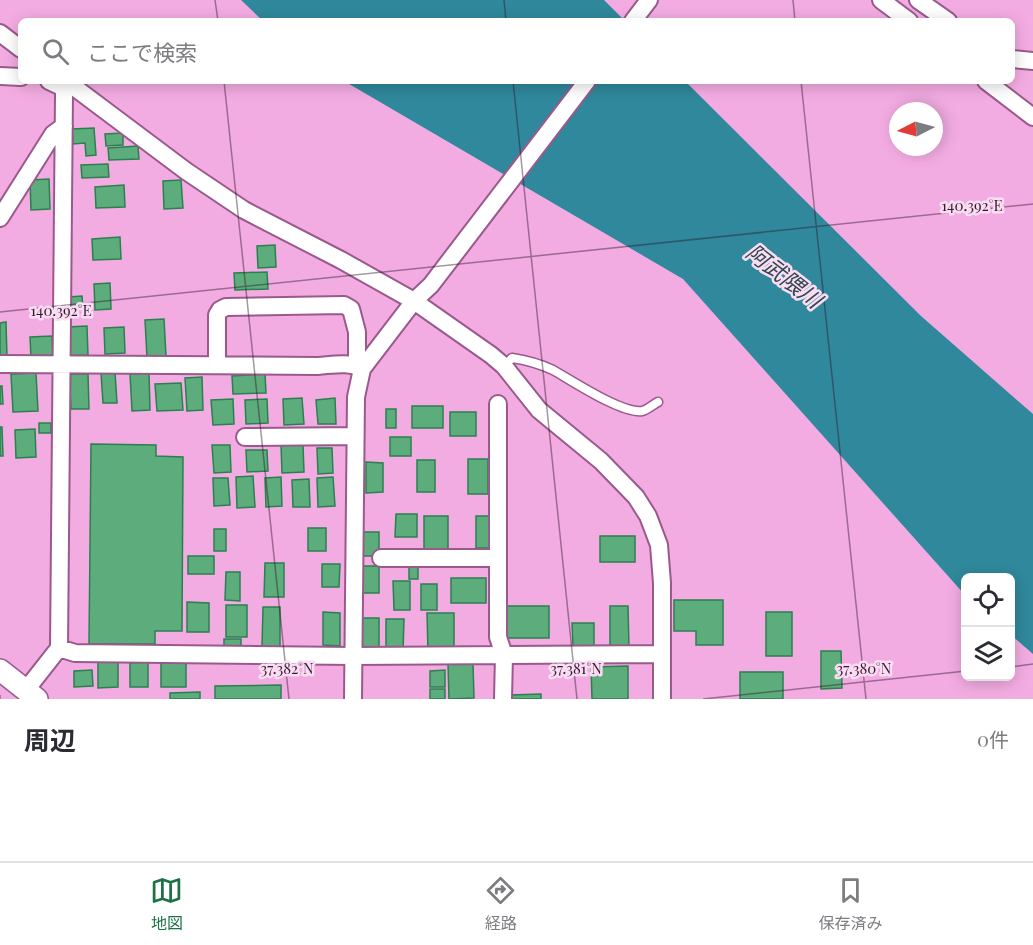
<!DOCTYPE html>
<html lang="ja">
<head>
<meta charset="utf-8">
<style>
  body { margin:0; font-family:"Playfair Display","Noto Sans JP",serif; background:#f2f2f3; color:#2b2b33 }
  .controls { position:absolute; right:18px; bottom:18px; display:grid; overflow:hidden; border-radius:9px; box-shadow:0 3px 15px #0003 }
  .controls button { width:54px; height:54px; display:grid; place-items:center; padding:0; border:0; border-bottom:2px solid #e1e1e2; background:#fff; color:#2b2b33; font:30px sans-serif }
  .compass { position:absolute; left:889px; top:102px; width:54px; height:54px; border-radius:50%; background:#fff; box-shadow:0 3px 15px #0003; rotate:264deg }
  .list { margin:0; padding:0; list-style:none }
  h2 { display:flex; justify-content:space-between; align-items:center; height:78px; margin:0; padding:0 24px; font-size:26px }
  h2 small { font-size:20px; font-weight:400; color:#7c7c81 }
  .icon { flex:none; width:33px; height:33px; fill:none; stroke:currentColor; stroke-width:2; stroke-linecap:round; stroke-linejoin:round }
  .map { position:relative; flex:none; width:1033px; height:699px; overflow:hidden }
  .search { position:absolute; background:#fff; box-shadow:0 3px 15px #0003; left:18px; right:18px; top:18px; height:66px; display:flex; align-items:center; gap:15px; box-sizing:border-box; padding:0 21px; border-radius:9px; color:#7c7c81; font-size:22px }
  .sheet { height:162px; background:#fff }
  nav { display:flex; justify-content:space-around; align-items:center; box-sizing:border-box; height:84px; border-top:2px solid #e1e1e2; background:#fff; font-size:16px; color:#7c7c81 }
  nav a { display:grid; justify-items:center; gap:3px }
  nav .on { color:#1c7245 }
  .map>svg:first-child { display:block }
</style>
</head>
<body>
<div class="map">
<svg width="1033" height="699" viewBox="0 0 1033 699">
  <rect width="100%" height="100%" fill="#f3ace2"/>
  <path fill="#2f889b" d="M241,0H604L625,21H263Z
    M344,81H685L921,316L1033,414V654L1011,635L1010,578H966L965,595L683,279Z"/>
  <path fill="#5dad7c" stroke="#2b7f50" stroke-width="1.5" d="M94,128L96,155L86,156L85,143L73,144L72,129Z
    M123,133V145L106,146L105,134Z
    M138,146L139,159L109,160L108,148Z
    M108,164L109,177L82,178L81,165Z
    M49,179L50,209L31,210L30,180Z
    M181,180L183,208L164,209L163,181Z
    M124,185L125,207L96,208L95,187Z
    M120,237L121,259L93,260L92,239Z
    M275,245L276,267L258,268L257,246Z
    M267,272L268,289L235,290L234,273Z
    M110,283L111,309L95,310L94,284Z
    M82,296L83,308L69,309L68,297Z
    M164,319L166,356L147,357L145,320Z
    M6,322L7,357H0V323Z
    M87,326L88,355L68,356L67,327Z
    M124,327L125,353L105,354L104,328Z
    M52,336L53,357L31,358L30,337Z
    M115,372L117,403H103L101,373Z
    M36,373L38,411L13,412L11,374Z
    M149,373L150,410L132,411L130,374Z
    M69,374H88L89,409H71Z
    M265,374L266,393L233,394L232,376Z
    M202,377L203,410L187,411L185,378Z
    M181,383L183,410L157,411L155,384Z
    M0,386H2L3,404H0Z
    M302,398L304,424L284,425L283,399Z
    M335,398L336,424H318L316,400Z
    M233,399L234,424L213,425L211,400Z
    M267,399L268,423L246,424L245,400Z
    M412,406H443V428H412Z
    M386,409H396V428H386Z
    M450,412H476V436H450Z
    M39,423H51V433H39Z
    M0,427H2L3,456H0Z
    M35,429L36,457L16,458L15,430Z
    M390,437H411V456H390Z
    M91,444L156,445V456L183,457L182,631H155V644H89Z
    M303,444L304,472L282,473L281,445Z
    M212,445H230L231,472L214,473Z
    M317,448H332L333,473L318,474Z
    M246,450H267L268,471L247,472Z
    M468,459H488V494H468Z
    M417,460H435V492H417Z
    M366,462L383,463V492L366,493Z
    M253,476L255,507L237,508L236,477Z
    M281,477L282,506L266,507L265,478Z
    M333,477L335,506L318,507L317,478Z
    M213,478H228L230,505L214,506Z
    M309,479L310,507H293L292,480Z
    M396,514H417V537H395Z
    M424,516H448V550H424Z
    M476,516H492V548H476Z
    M308,528H326V551H308Z
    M214,529H226V551H214Z
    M363,532H379V556H363Z
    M600,536H635V562H600Z
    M188,556H214V574H188Z
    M265,563H284V597H264Z
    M322,564H340L339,587H322Z
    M409,564H418V579H409Z
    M363,566H379V593H363Z
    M226,572H240V601L225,600Z
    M451,578H486V603H451Z
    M393,581H410V610H394Z
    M421,584H437V610H421Z
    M674,600H723V645H696V631H674Z
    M187,602L209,603V632H187Z
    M226,605H247V637H226Z
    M507,606H549V638H507Z
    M610,606H628L629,649H610Z
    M263,607H280V647H262Z
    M323,612L340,613V646L323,645Z
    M766,612H792V656H766Z
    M427,613H454V651H428Z
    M362,618H379V649H362Z
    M386,619H404L403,652H386Z
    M572,623H594V647H573Z
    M224,639H241V651H224Z
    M821,651H841L842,688L821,689Z
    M98,662H118V687L98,688Z
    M148,662V687H130V663Z
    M161,663H186V687H161Z
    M448,664H473L474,698L449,699Z
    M628,666V699H592L591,667Z
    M92,670L93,686L74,687V671Z
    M445,670V687H430V671Z
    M740,672H783V699H740Z
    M281,685V699H215V686Z
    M430,689H445V699H430Z
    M200,692V699H170V693Z
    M541,694V699H510V695Z"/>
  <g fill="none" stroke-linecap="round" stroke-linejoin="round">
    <g stroke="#9a598c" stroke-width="11">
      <path id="service" d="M504,366L512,358C526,360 540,364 553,370C571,380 622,414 642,411C647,410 654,404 658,402"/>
    </g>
    <g stroke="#9a598c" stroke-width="20">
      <path id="minor" d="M881,0L909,21
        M918,0L948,21
        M633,21L649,0
        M0,33L21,49
        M1012,59L1033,61
        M0,76L21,77
        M49,81L66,89
        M66,81L186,171L244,210L341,260L414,301L491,355L504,366L539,410L601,461L636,497L648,516L659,545L662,583V699
        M986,81L1033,117
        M0,218L53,134L64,126
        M0,364L318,366C333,365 349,361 362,369
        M217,365V315L220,310L226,307L344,305L351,309L357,332V366
        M498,404V637L504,655L503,699
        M245,437L355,436
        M381,558H498
        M59,648L75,653L354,656L662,654
        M26,690L59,648L64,94L68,83
        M353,699L356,397L362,369L414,301L431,285L587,81"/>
    </g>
    <g stroke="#9a598c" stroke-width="24">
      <path id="tertiary" d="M0,670L37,699"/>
    </g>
    <use href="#service" stroke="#fff" stroke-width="8"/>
    <use href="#minor" stroke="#fff" stroke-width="16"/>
    <use href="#tertiary" stroke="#fff" stroke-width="21"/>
  </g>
  <path fill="none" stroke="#33182d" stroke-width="1.5" stroke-opacity="0.45" d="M215,0L218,21M504,0L506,21M793,0L795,21M224,81L289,699M513,81L577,699M801,81L866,699M0,312L1033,204M1010,667L1033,664M0,695V699M703,699L966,671"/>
  <g text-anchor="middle" stroke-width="5" stroke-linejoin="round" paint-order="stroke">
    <g font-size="22" font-style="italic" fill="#2d484f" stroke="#fbddf3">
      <text transform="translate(784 276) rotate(38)" y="8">阿武隈川</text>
    </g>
  </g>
  <g font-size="15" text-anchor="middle" fill="#33182d" stroke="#fbddf3" stroke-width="5" stroke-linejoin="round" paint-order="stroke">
    <text x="972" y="211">140.392°E</text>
    <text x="61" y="316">140.392°E</text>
    <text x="287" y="674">37.382°N</text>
    <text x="576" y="674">37.381°N</text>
    <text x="864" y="674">37.380°N</text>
  </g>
</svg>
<div class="controls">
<button><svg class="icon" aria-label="locate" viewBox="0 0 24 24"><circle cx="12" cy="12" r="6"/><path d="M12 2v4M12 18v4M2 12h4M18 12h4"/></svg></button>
<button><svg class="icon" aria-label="layers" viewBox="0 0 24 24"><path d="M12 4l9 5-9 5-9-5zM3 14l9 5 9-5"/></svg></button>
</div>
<svg class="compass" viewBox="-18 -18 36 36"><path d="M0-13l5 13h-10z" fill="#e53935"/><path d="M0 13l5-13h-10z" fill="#7c7c81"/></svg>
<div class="search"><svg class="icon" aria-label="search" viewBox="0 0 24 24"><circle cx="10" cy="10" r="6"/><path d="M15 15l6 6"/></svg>ここで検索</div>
</div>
<section class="sheet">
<h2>周辺<small>0件</small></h2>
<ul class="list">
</ul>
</section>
<nav>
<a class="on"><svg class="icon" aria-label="map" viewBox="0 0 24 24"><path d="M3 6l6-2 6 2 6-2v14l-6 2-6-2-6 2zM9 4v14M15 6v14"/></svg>地図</a>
<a><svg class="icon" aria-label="directions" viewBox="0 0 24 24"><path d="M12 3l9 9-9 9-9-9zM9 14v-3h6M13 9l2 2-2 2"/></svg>経路</a>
<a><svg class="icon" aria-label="saved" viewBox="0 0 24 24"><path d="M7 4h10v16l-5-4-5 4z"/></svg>保存済み</a>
</nav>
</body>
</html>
